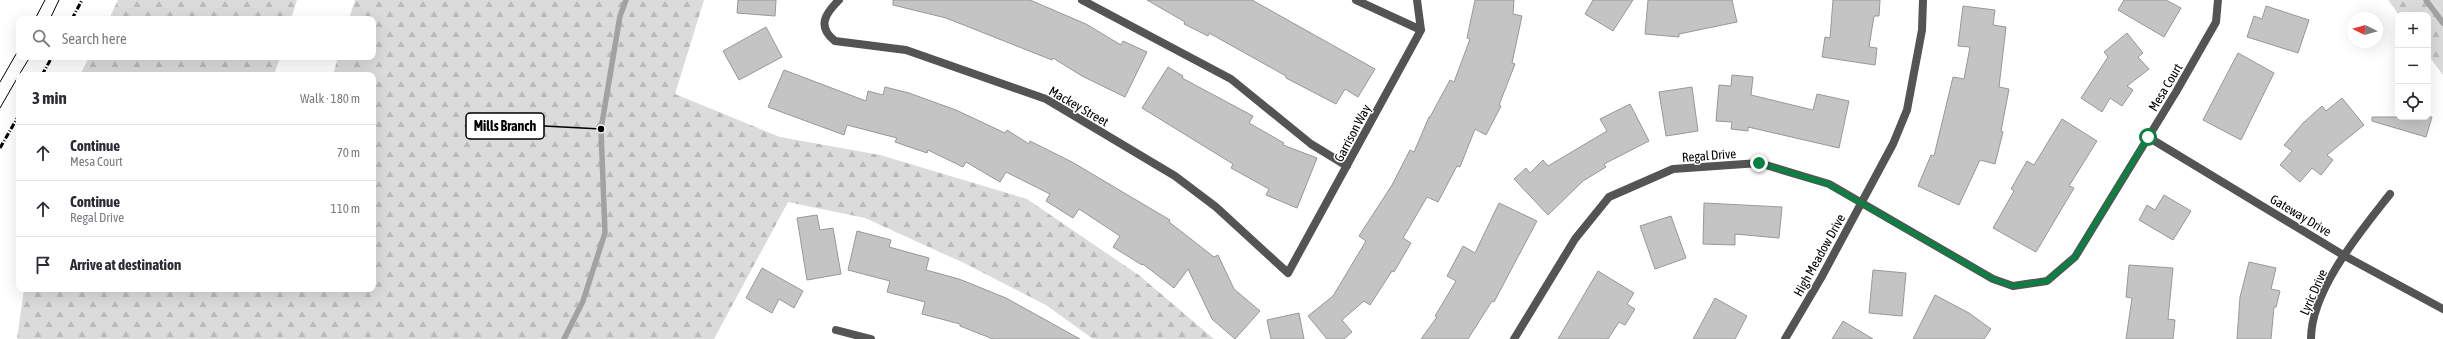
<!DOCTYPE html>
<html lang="en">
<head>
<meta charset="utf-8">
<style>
  body { margin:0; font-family:"Asap Condensed",sans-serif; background:#f2f2f3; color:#2b2b33 }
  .controls { position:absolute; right:12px; top:12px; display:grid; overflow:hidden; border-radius:8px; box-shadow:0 4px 16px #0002 }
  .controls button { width:36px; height:36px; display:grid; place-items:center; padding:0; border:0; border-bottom:1px solid #e1e1e2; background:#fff; color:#2b2b33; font:20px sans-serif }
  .compass { position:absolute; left:2347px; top:12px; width:36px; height:36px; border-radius:50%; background:#fff; box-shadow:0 4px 16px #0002; rotate:275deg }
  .stop { position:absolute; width:12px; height:12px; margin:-9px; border:3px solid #0b8043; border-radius:50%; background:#fff }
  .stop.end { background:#0b8043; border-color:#fff; box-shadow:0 1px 4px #0008 }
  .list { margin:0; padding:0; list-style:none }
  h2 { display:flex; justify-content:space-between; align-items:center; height:52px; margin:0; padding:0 16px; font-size:17px }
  h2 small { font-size:13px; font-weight:400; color:#7c7c81 }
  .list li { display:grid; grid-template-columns:26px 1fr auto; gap:12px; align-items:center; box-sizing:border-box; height:56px; padding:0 16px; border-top:1px solid #e1e1e2 }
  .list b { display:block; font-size:15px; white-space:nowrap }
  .list p { margin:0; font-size:13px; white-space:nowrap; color:#7c7c81 }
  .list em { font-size:13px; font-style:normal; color:#7c7c81 }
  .icon { flex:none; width:22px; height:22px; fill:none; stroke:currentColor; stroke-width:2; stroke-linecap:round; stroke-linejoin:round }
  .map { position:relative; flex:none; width:2443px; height:339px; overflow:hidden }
  .search { position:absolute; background:#fff; box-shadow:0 4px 16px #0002; left:16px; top:16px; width:360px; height:44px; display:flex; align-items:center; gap:10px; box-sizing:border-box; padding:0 14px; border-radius:8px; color:#7c7c81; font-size:15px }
  .panel { position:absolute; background:#fff; box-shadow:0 4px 16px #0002; left:16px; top:72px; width:360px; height:220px; border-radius:8px }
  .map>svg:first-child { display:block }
</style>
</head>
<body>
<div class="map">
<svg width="2443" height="339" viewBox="0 0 2443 339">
  <defs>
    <pattern id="forest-firs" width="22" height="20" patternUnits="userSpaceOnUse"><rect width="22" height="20" fill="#dbdbdb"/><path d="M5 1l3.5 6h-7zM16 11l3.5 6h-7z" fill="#bababa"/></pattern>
  </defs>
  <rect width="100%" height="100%" fill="#fff"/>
  <path fill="url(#forest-firs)" d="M118,0H297L291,19H109Z
    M355,0H704L675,94L780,137L880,155L1027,199L1140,276L1214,339H1093L1046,305L966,264L865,218L788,202L714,339H17L24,289H373V75H333L338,57H373V19H349Z
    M2388,0H2443V75L2428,55V15H2399Z
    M89,57H280L274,75H80Z"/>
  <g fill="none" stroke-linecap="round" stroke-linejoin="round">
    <path stroke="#a2a2a2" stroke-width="5.5" d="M2426,0L2443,23
      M564,339L583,301L605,233L601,129L620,16L626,0"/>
  </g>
  <path fill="#c4c4c4" stroke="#989898" d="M738,0H776L775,16L737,13Z
    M893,0H1030L1086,24L1121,45L1123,41L1147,52L1125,97L1082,76L1053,58L1052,60L946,18L893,5Z
    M1147,0H1252L1375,69L1358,97L1345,89L1336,104L1286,78V76L1209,33L1208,36L1184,24L1185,22Z
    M1475,0H1514L1513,14L1522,16L1512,63L1515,64L1499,105L1501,106L1486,135L1475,129L1460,167L1457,166L1438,202L1427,197L1403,238L1411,243L1394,272L1392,271L1370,305L1364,301L1342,320L1352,332L1344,339H1327L1308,316L1333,296L1366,241L1359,236L1392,185L1410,150L1414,152L1429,117H1430L1450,80L1454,82L1470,39L1467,38Z
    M1593,0H1633L1613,31L1585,14Z
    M1648,0H1732L1737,22L1679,34V37L1645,34Z
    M1833,0H1880L1879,16H1874L1869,47L1877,48L1875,65L1822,57L1825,37L1830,38Z
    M2124,0H2166L2181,8L2164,37L2118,10Z
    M1963,6L1995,10L1993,25L2006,27L1999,87L2009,89L2001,131L2003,132L1995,164L1980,160L1959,205L1918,186L1931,155L1934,156L1953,77L1964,79L1970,47L1958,46Z
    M2266,6L2309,20L2298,53L2247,37L2254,16L2262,19Z
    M766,27L782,57L739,80L723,51Z
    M2127,33L2143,53L2138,57L2149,69L2127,86L2133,90L2122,106L2110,98L2102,112L2081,98L2108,57L2104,52Z
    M2238,53L2274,73L2241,140L2203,120Z
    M1168,67L1183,76L1182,78L1253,116L1249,123L1284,143L1283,145L1317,158L1297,208L1266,195L1269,189L1231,168L1233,164L1142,108Z
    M784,70L866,101L868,91L883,95L885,87L909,93L956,110L1005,133L1007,130L1029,144L1030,141L1072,162L1170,220L1169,222L1214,257L1218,255L1234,289L1260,311L1235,339L1212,319L1188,269L1174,288L1143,264L1142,265L1113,247L1120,236L1079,209L1073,218L1046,201L1050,194L1006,172L1000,182L966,162L963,167L928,150L927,153L895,142L897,138L847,125L844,135L768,107Z
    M1732,75L1753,77L1751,95L1813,110L1817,94L1849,101L1839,148L1748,127V131L1731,129L1732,122L1716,121L1719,85L1731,86Z
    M1692,87L1698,131L1666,136L1659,92Z
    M2342,98L2364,125L2327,155L2333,160L2321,175L2312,168L2300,182L2280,165L2292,151L2284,145L2303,123L2322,106L2326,111Z
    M1630,104L1649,141L1604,164L1606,167L1583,181L1548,215L1514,179L1526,168L1530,173L1543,160L1548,166L1607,131L1600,119Z
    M2372,117H2432L2426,137L2372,121Z
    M2062,119L2097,141L2069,186L2074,188L2036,252L1993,228L2014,191L2011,189L2027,161L2034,165Z
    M2164,195L2191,211L2173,240L2139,220L2147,205L2155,210Z
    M1499,203L1537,221L1494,302L1492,301L1468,339H1421L1437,317L1435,316L1456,281L1447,276L1463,246L1475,253Z
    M1704,203L1782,207L1779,238L1735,234V245L1703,244Z
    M817,215L820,230L833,228L841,274L807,280L797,218Z
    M1671,216L1686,258L1655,269L1640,226Z
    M857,231L891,240L889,247L929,258L926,270L959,279L1006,298L1080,339H993L960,326V324L922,314L925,302L887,292L890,281L848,270Z
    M2249,262L2276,268L2271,289L2280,291L2276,307H2274L2271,339H2237L2240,297Z
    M2129,265L2173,268L2168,319L2175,320L2173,339H2126L2132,298L2126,297Z
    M762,268L803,291L794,308L779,299L772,313L746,298Z
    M1873,270L1906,273L1902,316L1869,313Z
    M1598,271L1634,293L1627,304L1635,309L1625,325L1619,322L1608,339H1558Z
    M1935,295L1969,313L1991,329L1984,339H1913Z
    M1715,298L1747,316L1735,339H1693Z
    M1299,313L1304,339H1271L1267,320Z
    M1843,321L1873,339H1832Z"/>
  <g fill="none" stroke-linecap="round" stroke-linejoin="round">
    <path stroke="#545454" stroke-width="8" d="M1082,0L1231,79L1311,144L1347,166"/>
    <path stroke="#545454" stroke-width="8" d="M839,0C826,13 816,26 835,41L906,50L1046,99L1175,176L1216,207L1288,273L1421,30L1417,0
      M1356,0L1421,30
      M2148,137L2343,255L2443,309
      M836,330L871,339
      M1514,339L1575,239L1609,197L1673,169L1759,163L1829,184L1993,279L2013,286L2047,281L2075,257L2176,92L2216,22L2218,0
      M2311,339C2311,290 2361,231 2390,194"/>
    <path stroke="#545454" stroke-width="8" d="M1785,339L1821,278L1893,144L1907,110L1922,30L1923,0"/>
    <path stroke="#000" stroke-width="1" d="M35,19L45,0
      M50,19L59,0
      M19,75L30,57
      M0,82L19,49
      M0,108L19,75"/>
    <path stroke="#000" stroke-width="3" stroke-dasharray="6 2 1 2" stroke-linecap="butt" d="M72,19L82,0
      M42,75L52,57
      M0,148L19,115"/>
  </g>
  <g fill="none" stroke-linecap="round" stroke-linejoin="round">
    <path stroke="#0b8043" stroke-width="5" d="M1759,163L1828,184L1993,279L2013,286L2047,281L2075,257L2148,137"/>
  </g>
  <g text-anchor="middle" stroke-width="3" stroke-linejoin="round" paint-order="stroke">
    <g font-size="13" fill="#000" stroke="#fff">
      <text transform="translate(2165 87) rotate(-59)" y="5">Mesa Court</text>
      <text transform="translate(1079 106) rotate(30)" y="5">Mackey Street</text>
      <text transform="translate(1352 133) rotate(-62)" y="5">Garrison Way</text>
      <text transform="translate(1709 155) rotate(-4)" y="5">Regal Drive</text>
      <text transform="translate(2301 215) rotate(31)" y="5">Gateway Drive</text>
      <text transform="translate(1819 255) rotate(-61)" y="5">High Meadow Drive</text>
      <text transform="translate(2313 292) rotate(-66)" y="5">Lyric Drive</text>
    </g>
  </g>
  <path fill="none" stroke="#000" stroke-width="1.5" d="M601 129L544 126"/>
  <circle fill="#000" stroke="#fff" stroke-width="1.5" cx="601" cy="129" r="4"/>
  <rect fill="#fff" stroke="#000" stroke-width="1.5" x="466" y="113" width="78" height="26" rx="4"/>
  <g font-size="14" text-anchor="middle" font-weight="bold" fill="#000">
    <text x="505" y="131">Mills Branch</text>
  </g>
</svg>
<div class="controls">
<button>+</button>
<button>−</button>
<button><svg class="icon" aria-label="locate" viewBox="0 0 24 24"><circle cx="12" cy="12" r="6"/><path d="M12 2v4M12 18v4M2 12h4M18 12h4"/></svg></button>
</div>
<svg class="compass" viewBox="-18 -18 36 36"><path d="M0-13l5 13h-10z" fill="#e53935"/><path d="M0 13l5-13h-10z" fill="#7c7c81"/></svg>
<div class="stop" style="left:2148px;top:137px"></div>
<div class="stop end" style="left:1759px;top:163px"></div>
<div class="search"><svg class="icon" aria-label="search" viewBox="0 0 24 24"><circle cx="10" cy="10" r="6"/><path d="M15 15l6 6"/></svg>Search here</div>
<section class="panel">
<h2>3 min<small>Walk · 180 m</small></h2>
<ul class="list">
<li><svg class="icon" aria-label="ahead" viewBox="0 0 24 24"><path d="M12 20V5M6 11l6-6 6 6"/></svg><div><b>Continue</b><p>Mesa Court</p></div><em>70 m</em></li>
<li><svg class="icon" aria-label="ahead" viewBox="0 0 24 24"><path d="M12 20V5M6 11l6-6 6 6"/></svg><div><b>Continue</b><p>Regal Drive</p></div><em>110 m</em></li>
<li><svg class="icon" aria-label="arrive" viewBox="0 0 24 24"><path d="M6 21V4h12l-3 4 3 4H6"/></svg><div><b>Arrive at destination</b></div></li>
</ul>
</section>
</div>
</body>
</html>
